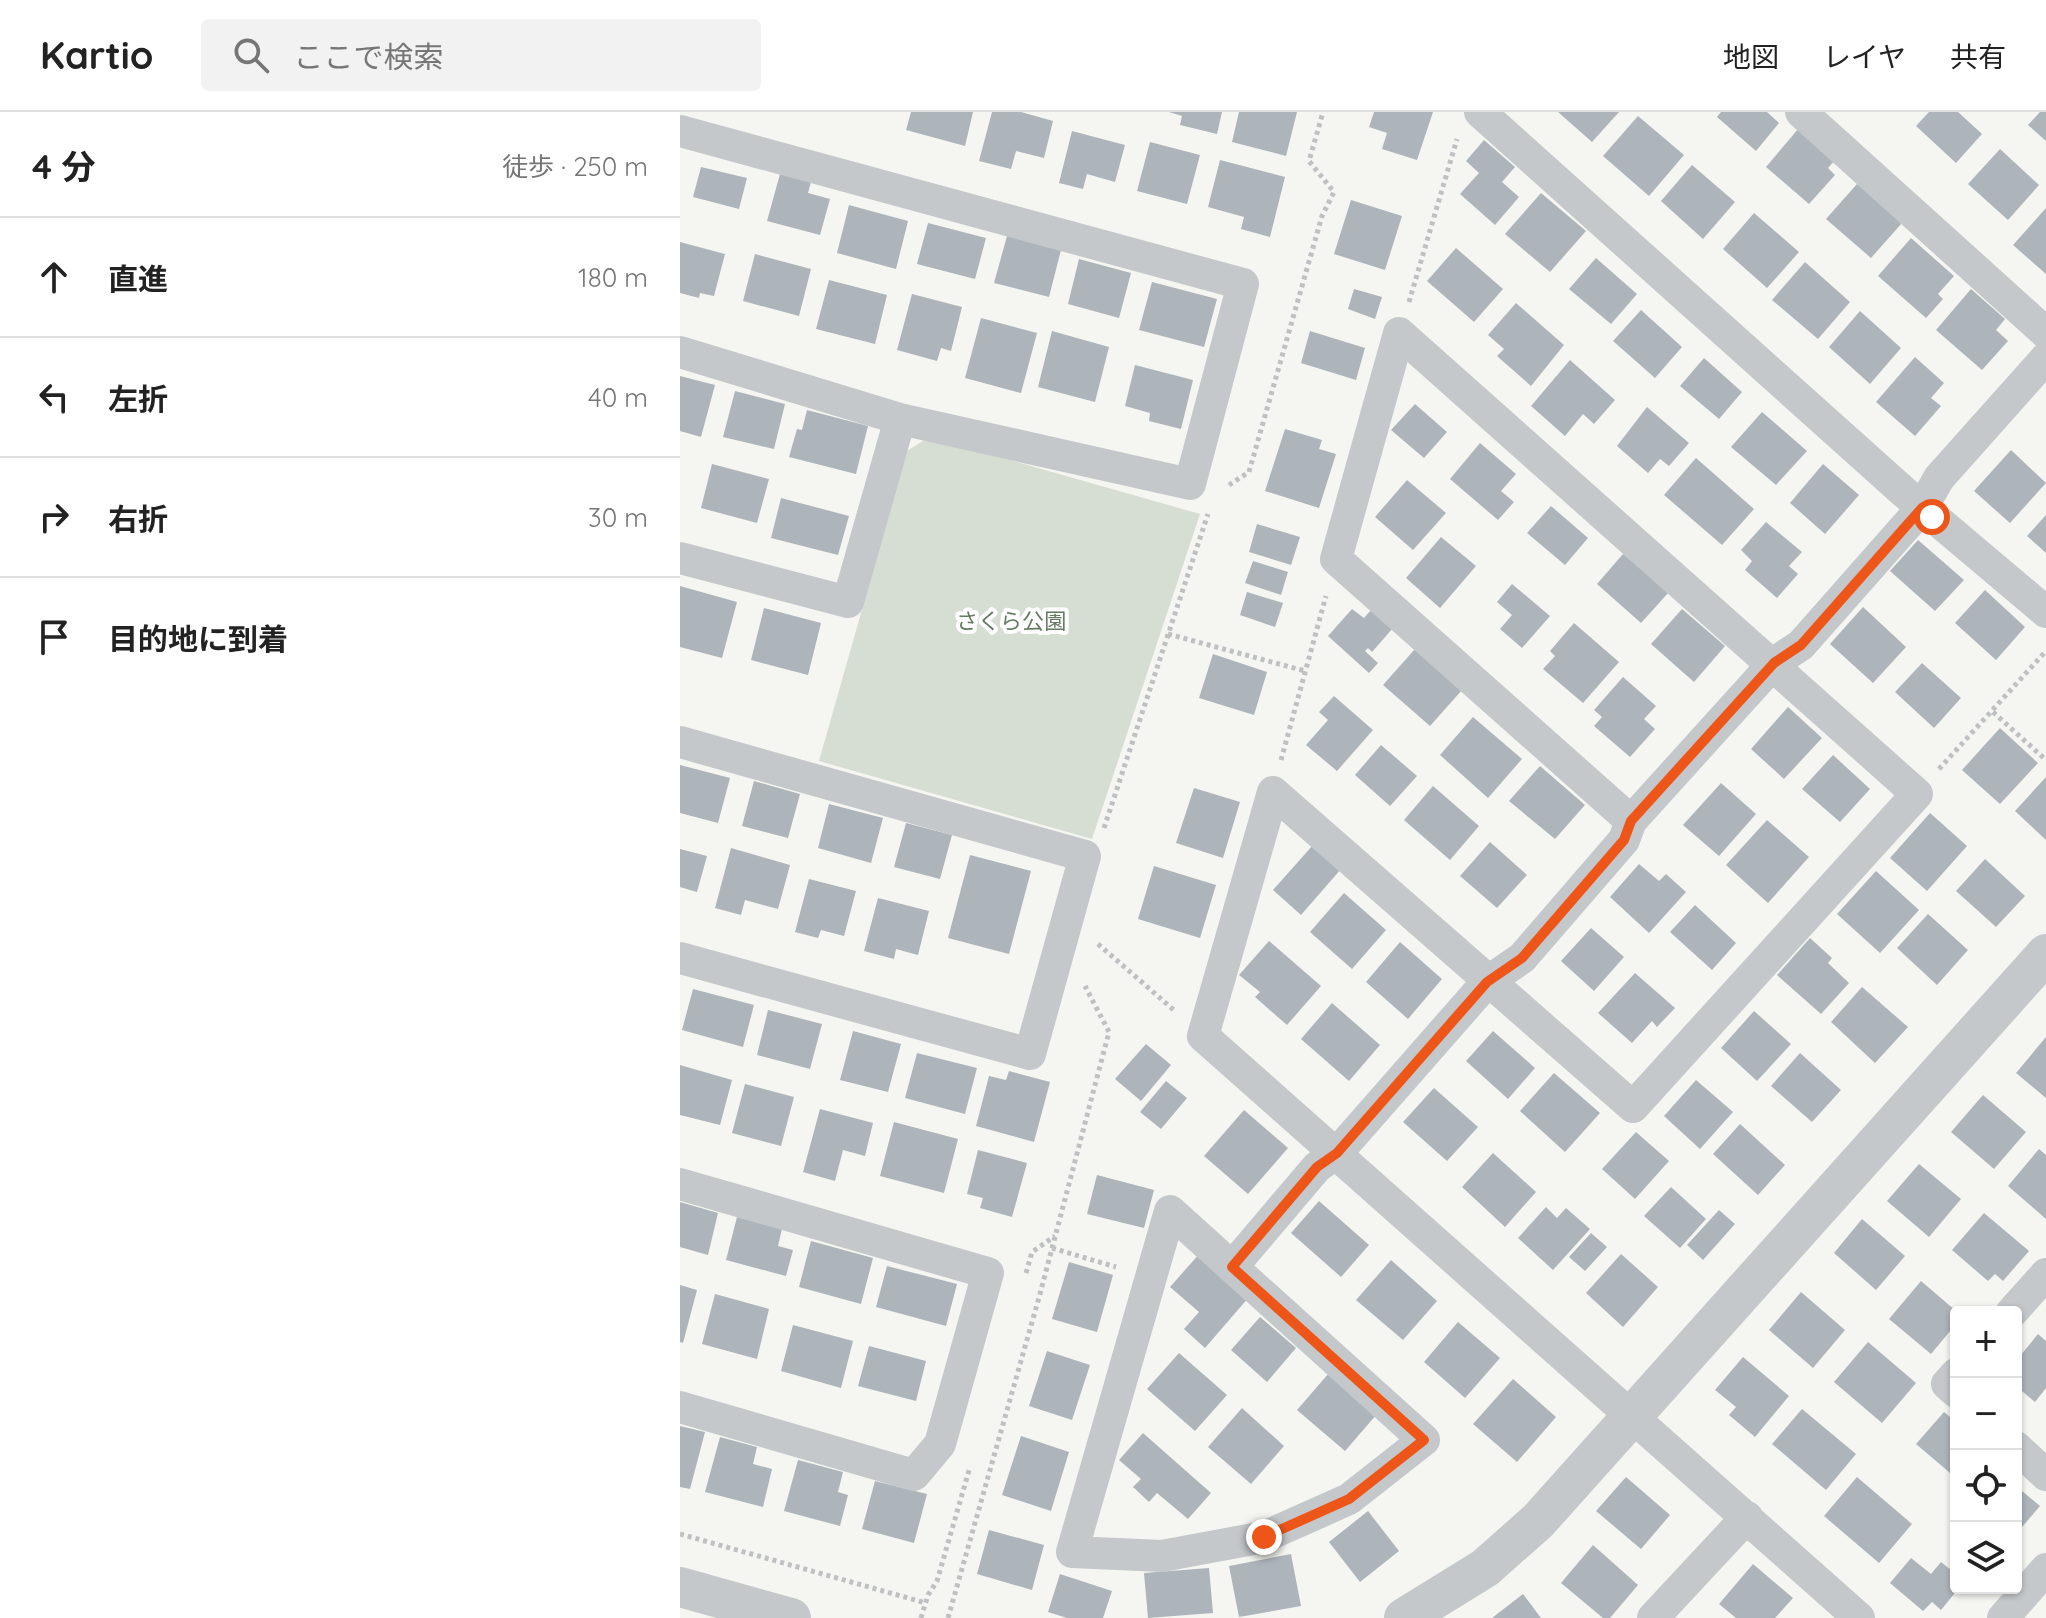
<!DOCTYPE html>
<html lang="ja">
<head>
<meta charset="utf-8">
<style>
  body { margin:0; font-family:Quicksand,"Noto Sans JP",sans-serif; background:#f2f2f2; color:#222 }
  .controls { position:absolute; right:24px; bottom:24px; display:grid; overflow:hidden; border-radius:8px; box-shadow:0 2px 6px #0004 }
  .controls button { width:72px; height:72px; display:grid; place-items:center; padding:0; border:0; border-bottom:2px solid #e0e0e0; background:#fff; color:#222; font:40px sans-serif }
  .stop { position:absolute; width:24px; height:24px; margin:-18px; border:6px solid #ee5619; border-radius:50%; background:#fff }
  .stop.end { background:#ee5619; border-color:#fff; box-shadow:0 2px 8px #0008 }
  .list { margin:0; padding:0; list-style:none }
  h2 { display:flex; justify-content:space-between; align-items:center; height:104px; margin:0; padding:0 32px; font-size:34px }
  h2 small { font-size:26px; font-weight:400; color:#767676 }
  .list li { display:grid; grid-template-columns:52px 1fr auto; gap:24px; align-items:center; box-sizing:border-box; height:120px; padding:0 32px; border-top:2px solid #e0e0e0 }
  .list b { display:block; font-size:30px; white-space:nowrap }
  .list em { font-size:26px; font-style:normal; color:#767676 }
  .icon { flex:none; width:44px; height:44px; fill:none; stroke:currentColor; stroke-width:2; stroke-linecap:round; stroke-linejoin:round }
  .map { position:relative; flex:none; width:1366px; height:1506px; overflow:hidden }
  header { display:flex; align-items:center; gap:48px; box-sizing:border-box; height:112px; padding:0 40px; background:#fff; border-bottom:2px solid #e0e0e0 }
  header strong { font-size:38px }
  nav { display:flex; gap:44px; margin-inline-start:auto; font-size:28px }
  .search { width:560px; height:72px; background:#f2f2f2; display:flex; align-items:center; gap:20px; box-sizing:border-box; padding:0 28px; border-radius:8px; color:#767676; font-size:30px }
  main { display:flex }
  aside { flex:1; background:#fff }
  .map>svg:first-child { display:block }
</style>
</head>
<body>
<header>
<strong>Kartio</strong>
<div class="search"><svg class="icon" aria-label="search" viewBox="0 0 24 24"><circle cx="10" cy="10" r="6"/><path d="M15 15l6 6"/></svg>ここで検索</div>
<nav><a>地図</a><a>レイヤ</a><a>共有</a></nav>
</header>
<main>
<aside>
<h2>4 分<small>徒歩 · 250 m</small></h2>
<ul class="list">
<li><svg class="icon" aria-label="ahead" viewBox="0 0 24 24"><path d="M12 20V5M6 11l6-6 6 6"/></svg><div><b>直進</b></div><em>180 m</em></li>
<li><svg class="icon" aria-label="left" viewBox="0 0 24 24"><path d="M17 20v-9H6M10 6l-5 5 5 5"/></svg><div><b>左折</b></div><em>40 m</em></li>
<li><svg class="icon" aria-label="right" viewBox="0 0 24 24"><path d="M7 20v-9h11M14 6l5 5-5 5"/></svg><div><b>右折</b></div><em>30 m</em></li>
<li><svg class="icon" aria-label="arrive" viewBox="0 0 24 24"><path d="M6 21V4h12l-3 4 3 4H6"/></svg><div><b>目的地に到着</b></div></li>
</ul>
</aside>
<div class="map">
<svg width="1366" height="1506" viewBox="0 0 1366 1506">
  <rect width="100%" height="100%" fill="#f5f6f1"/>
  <path fill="#d6ddd2" d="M249,325L520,402L412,727L139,649L227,339Z"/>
  <path fill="#adb4ba" d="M231,0H293L285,34L226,18Z
    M312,0H341L373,9L364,46L336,39L331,57L299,49Z
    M489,0H542L537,22L500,13L502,4Z
    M559,0H617L606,44L552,30Z
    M694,0H753L737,48L702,37L707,21L689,15Z
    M878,0H939L912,30Z
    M1041,0H1087L1099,11L1076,39L1037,5Z
    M1249,0H1278L1302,22L1276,51L1236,14Z
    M1360,0H1366V29L1348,13Z
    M958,4L1004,43L969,84L923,44Z
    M1119,16L1155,48L1148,56L1155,63L1129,92L1086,55Z
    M392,19L445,33L435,70L407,62L403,77L379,71Z
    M804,28L835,55L822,70L839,85L815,113L780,82L799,61L786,49Z
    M470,30L520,43L507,92L457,79Z
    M1320,37L1359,73L1328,108L1288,72Z
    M540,48L605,65L590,125L561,117L564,105L528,95Z
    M1012,53L1055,90L1023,127L981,89Z
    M21,55L67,66L59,97L13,85Z
    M100,62L131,70L128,81L150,87L140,123L87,109Z
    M1177,72L1222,111L1191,146L1146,107Z
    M861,81L906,119L870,160L825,122Z
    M671,88L722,104L705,158L654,142Z
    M169,93L228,109L216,157L157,141Z
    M1366,96V162L1333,133Z
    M1074,101L1119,140L1087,176L1043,137Z
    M248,111L306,126L295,167L237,152Z
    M327,124L381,138L369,185L314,171Z
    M1231,126L1274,164L1258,182L1263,187L1246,206L1198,164Z
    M0,130L45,142L34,184L20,181L19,186L0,181Z
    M776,136L823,177L794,210L747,169Z
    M75,142L131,157L119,204L63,189Z
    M916,146L957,182L931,212L889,177Z
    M399,147L451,161L439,206L388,192Z
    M1125,150L1170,190L1138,227L1092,188Z
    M149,168L207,183L195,232L136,217Z
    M472,170L537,187L524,235L459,218Z
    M674,177L702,185L695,207L668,197Z
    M1291,177L1325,207L1316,218L1328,229L1302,258L1256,218Z
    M232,182L282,195L271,239L261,236L257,249L217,238Z
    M836,191L884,233L851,274L817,244L824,237L808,223Z
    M961,198L1002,235L975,266L933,229Z
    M1180,199L1221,236L1190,272L1149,235Z
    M301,206L357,221L341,281L285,266Z
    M372,219L429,235L415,290L358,275Z
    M630,219L685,236L676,268L621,251Z
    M1235,245L1264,271L1251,286L1261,294L1235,324L1196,290Z
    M1024,246L1062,280L1039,307L1000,274Z
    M890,248L935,288L914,312L903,302L885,324L851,294Z
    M455,253L513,268L501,317L469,309L470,301L445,294Z
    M0,264L35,273L21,325L0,319Z
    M55,279L105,292L94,337L43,325Z
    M735,292L767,320L744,346L711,318Z
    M967,295L1009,331L989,354L980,347L968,361L937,334Z
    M127,298L188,314L176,362L109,345L117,317L122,318Z
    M1082,300L1127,339L1096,373L1051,335Z
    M605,317L642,328L639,337L656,342L639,396L585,379Z
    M800,331L836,362L821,379L834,390L818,408L770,367Z
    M1331,338L1366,371L1330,411L1294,379Z
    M1016,346L1074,397L1042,433L984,383Z
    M32,352L89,367L77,411L21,396Z
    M1143,352L1179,383L1145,422L1110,391Z
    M727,368L766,401L733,438L695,405Z
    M101,386L169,404L158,443L91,426Z
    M871,394L908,426L885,453L847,421Z
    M1366,403V441L1347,424Z
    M1086,410L1122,440L1109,454L1118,462L1097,486L1065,458L1072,449L1061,438Z
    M577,412L620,425L611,453L569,440Z
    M761,425L796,454L760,496L726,466Z
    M1238,428L1284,468L1255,499L1210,459Z
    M943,442L989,480L961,511L917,472Z
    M573,449L608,460L601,483L565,471Z
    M832,472L870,504L842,536L820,517L832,503L817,490Z
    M0,474L57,490L42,546L0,535Z
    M1305,478L1345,515L1316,548L1275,511Z
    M567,480L603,491L595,515L560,503Z
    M1183,495L1226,535L1193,571L1150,532Z
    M84,496L141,511L128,563L71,548Z
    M672,497L684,506L691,498L713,516L692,540L688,536L685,539L698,551L689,561L648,524Z
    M1002,497L1045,534L1014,570L971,532Z
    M894,511L939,550L903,591L863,557L875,544L870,539Z
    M735,537L782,578L750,614L703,573Z
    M533,542L587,560L574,603L519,586Z
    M1242,551L1281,586L1254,616L1215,580Z
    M943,565L976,594L964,607L975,617L950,645L914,614L922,605L914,598Z
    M654,584L693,618L657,659L626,633L648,608L639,600Z
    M1108,595L1142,626L1104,667L1071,637Z
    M793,605L842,647L808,686L760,643Z
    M1320,616L1358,651L1320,692L1282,658Z
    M701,633L737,664L710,694L675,663Z
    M1153,643L1190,677L1160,710L1122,677Z
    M0,653L50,666L38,711L0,701Z
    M860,654L905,693L875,727L829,689Z
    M1366,665V728L1335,699Z
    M74,669L120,682L108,726L62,714Z
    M1041,671L1076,702L1039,744L1003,713Z
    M753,674L799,714L770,748L724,708Z
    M514,676L560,690L543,746L496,731Z
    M149,692L203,706L191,751L138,736Z
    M1250,701L1287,734L1247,779L1210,746Z
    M1087,708L1129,745L1088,791L1046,753Z
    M226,711L272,723L260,767L214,755Z
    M810,730L847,763L817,796L780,764Z
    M633,733L661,757L621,803L593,778Z
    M51,736L110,753L98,797L65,788L61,803L35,796Z
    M0,737L27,744L17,780L0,775Z
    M290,743L351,759L329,842L268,826Z
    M1305,747L1345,784L1316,815L1276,779Z
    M959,752L979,769L986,762L1006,780L969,821L930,785Z
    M474,754L536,773L520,826L458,807Z
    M1196,759L1239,798L1200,841L1157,802Z
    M129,767L176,779L164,824L141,818L138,826L115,820Z
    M664,781L706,818L672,857L630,820Z
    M198,786L249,799L238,843L216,837L214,847L184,839Z
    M1015,793L1056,831L1032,858L990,820Z
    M1248,802L1288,838L1257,873L1217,836Z
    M911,816L944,845L914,879L881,849Z
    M1130,826L1152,846L1148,851L1169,871L1141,902L1097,863Z
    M589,829L641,874L607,913L575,885L580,880L559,863Z
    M720,830L762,867L728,907L686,870Z
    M955,861L995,896L977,915L972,909L952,931L918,901Z
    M1182,875L1228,915L1195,951L1151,910Z
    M13,877L74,893L63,935L2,918Z
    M652,891L700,933L669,969L621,927Z
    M88,898L142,912L130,957L77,943Z
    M1074,899L1111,932L1077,969L1041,936Z
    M173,919L221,932L208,980L160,968Z
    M813,919L855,956L828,987L786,949Z
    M1366,925V986L1336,961Z
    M466,932L491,953L461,989L435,967Z
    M237,941L297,956L285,1002L225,986Z
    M1120,941L1161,978L1132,1010L1091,974Z
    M0,953L52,968L40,1013L0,1003Z
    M329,959L370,970L354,1030L296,1014L309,964L326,968Z
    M874,961L920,1001L885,1040L840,999Z
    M1016,968L1053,1000L1020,1037L984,1004Z
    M486,969L507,986L481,1017L460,1000Z
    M65,972L114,985L101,1034L52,1021Z
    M754,976L798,1015L767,1049L723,1010Z
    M1303,983L1346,1020L1314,1057L1271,1020Z
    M140,997L193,1011L185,1044L163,1038L155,1069L123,1060Z
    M564,998L608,1036L568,1082L524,1044Z
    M214,1010L278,1027L264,1081L200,1064Z
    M1060,1012L1105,1053L1078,1083L1033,1042Z
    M956,1020L989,1049L955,1087L922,1057Z
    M1359,1037L1366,1043V1107L1328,1074Z
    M298,1038L347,1051L332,1105L300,1096L303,1086L287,1082Z
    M813,1041L856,1080L825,1115L782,1075Z
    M1239,1052L1281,1087L1249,1125L1207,1089Z
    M417,1063L474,1078L464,1116L407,1102Z
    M991,1075L1026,1107L1000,1136L964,1104Z
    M639,1089L689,1133L661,1165L611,1121Z
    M0,1090L38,1101L28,1143L0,1135Z
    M866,1095L877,1106L886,1096L910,1117L873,1158L838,1126Z
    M1039,1098L1055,1112L1023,1148L1007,1133Z
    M1304,1101L1349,1139L1323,1169L1315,1162L1308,1169L1272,1138Z
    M57,1105L102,1117L98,1134L113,1138L106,1164L46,1148Z
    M1182,1107L1225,1144L1196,1178L1154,1141Z
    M911,1121L927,1135L905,1159L889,1145Z
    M131,1129L193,1146L181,1192L119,1175Z
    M520,1141L569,1185L525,1236L504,1217L519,1200L490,1175Z
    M941,1142L978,1175L943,1215L906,1181Z
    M711,1148L757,1189L723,1228L676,1188Z
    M389,1150L433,1163L417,1220L372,1207Z
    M207,1154L277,1172L266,1214L196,1195Z
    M1241,1169L1276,1199V1212L1251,1242L1209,1207Z
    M0,1173L17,1178L3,1231L0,1230Z
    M1121,1180L1165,1218L1133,1256L1089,1218Z
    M35,1182L89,1197L77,1247L22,1232Z
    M580,1205L616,1236L587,1270L551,1238Z
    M778,1210L820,1246L785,1286L744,1250Z
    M113,1213L173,1229L161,1276L101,1259Z
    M1358,1222L1366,1229V1276L1355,1290L1336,1274V1249Z
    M1188,1230L1236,1271L1202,1311L1154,1270Z
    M189,1234L246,1249L236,1289L178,1274Z
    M367,1239L410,1253L392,1308L349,1294Z
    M499,1241L547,1283L515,1319L467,1277Z
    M1063,1245L1109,1284L1075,1325L1049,1303L1056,1295L1035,1278Z
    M649,1261L697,1302L665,1339L617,1298Z
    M833,1267L876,1305L837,1350L793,1312Z
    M562,1296L604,1334L571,1372L528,1335Z
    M1122,1297L1176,1342L1146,1378L1092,1332Z
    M1264,1300L1276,1310V1366L1236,1332Z
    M0,1314L25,1320L10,1377L0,1375Z
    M463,1321L531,1381L508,1407L477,1381L469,1390L453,1375L461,1367L439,1348Z
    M341,1324L389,1340L371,1399L322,1383Z
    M40,1325L77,1335L73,1352L92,1357L83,1395L25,1380Z
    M118,1348L163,1360L158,1380L168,1383L160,1414L104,1399Z
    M946,1365L990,1403L961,1437L916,1399Z
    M1177,1365L1232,1412L1199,1451L1144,1404Z
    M195,1369L247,1382L234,1431L182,1417Z
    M1336,1374L1360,1394L1336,1422Z
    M688,1399L719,1439L680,1470L649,1430Z
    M309,1418L364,1433L352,1478L297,1462Z
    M913,1433L958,1473L930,1506H923L881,1471Z
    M611,1442L621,1494L559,1505L549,1454Z
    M1231,1446L1251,1462L1261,1450L1276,1462V1476H1279L1261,1498L1252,1490L1243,1499L1210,1471Z
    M1073,1452L1113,1486L1095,1506H1056L1039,1492Z
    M529,1456L533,1501L468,1506L464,1461Z
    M380,1462L432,1479L423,1506H387L368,1500Z
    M843,1482L861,1506H812Z"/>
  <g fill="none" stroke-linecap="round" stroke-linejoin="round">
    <path stroke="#bec0c2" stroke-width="5" stroke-dasharray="4 4" stroke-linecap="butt" d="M729,190L777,27
      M549,373L569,360L642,104L654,80L629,49L643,0
      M488,522L625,559
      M1313,600L1366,648
      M601,648L646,484
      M1259,657L1366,539
      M424,716L528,402
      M418,832L495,899
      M372,1136L436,1155
      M346,1161L352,1140L375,1124
      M0,1422L246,1491
      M241,1506L248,1483L257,1469L290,1355
      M268,1506L360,1182L429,920L405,874"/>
    <path stroke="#c4c8cb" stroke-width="32" d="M800,0L1225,381L1366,500
      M1121,0L1366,221
      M0,19L563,172L510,372L220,307
      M0,240L220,307L168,490L0,446
      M0,630L405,744L350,942L0,846
      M951,709L656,447L719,221L1237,682L953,995L593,680L523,924L1179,1506
      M0,1072L308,1161L260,1332L234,1363L0,1295
      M490,1099L744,1328L669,1387L584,1425L482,1444L392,1440Z
      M552,1155L637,1055L657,1041L807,870L842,846L944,728L951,709L1094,551L1121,533L1242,396L1259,366L1366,246
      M1332,1200L1366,1162
      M1276,1262L1267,1272L1276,1280
      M1336,1335L1366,1363
      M973,1506L1067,1405
      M1323,1506L1366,1457"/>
    <path stroke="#c4c8cb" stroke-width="40" d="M0,1475L111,1506
      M724,1506L805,1456L858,1409L1366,842"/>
  </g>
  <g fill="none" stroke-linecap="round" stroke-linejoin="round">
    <path stroke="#ee5619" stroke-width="10" d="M584,1425L669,1387L744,1328L552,1155L637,1055L657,1041L807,870L842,846L944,728L951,709L1094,551L1121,533L1242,396L1252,405"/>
  </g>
  <g text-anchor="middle" stroke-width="8" stroke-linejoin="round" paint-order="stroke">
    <g font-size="22" fill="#657b62" stroke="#fff">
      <text x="331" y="517">さくら公園</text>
    </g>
  </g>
</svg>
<div class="controls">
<button>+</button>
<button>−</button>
<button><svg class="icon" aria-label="locate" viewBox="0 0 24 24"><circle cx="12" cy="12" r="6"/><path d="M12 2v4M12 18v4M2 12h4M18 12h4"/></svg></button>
<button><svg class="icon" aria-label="layers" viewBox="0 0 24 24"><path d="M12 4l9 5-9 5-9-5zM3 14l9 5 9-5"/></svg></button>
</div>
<div class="stop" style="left:1252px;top:405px"></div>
<div class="stop end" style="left:584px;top:1425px"></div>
</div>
</main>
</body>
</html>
